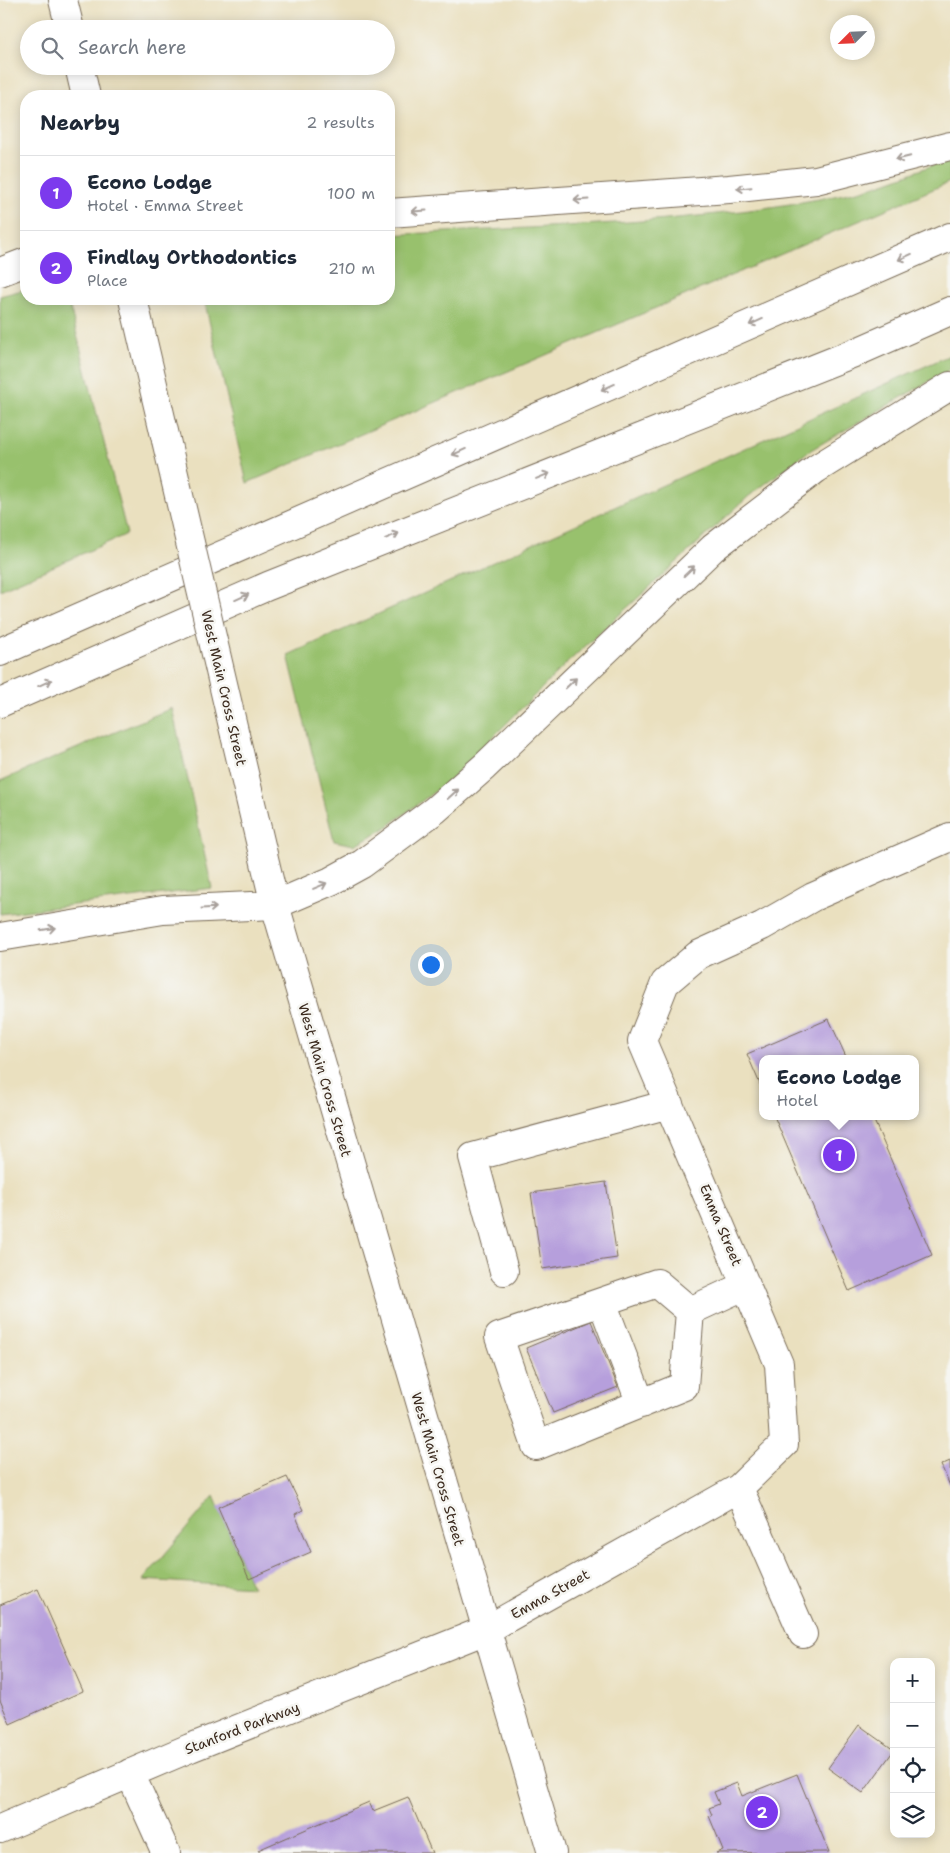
<!DOCTYPE html>
<html lang="en">
<head>
<meta charset="utf-8">
<style>
  body { margin:0; font-family:"Shantell Sans",sans-serif; background:#f6f6f7; color:#1f2937 }
  .controls { position:absolute; right:15px; bottom:15px; display:grid; overflow:hidden; border-radius:10px; box-shadow:0 2px 12px #0003 }
  .controls button { width:45px; height:45px; display:grid; place-items:center; padding:0; border:0; border-bottom:1px solid #e0e1e3; background:#fff; color:#1f2937; font:25px sans-serif }
  .compass { position:absolute; left:830px; top:15px; width:45px; height:45px; border-radius:50%; background:#fff; box-shadow:0 2px 12px #0003; rotate:246deg }
  .you { position:absolute; left:430px; top:964px; width:18px; height:18px; margin:-12px; border:4px solid #fff; border-radius:50%; background:#1a73e8; box-shadow:0 0 0 8px #1a73e833 }
  .badge { display:grid; place-items:center; width:32px; height:32px; border-radius:50%; background:#7c3aed; color:#fff; font-size:16px; font-weight:700 }
  .pin { position:absolute; translate:-50% -50%; border:2px solid #fff; box-shadow:0 1px 5px #0006 }
  .popup { position:absolute; left:759px; top:1055px; width:160px; height:65px; box-sizing:border-box; display:grid; place-content:center; border-radius:10px; background:#fff; filter:drop-shadow(0 1px 4px #0005); font-size:16px; white-space:nowrap; color:#747a83 }
  .popup b { font-size:19px; color:#1f2937 }
  .popup::after { content:''; position:absolute; left:50%; top:100%; margin-left:-10px; border:10px solid transparent; border-top-color:#fff }
  .list { margin:0; padding:0; list-style:none }
  h2 { display:flex; justify-content:space-between; align-items:center; height:65px; margin:0; padding:0 20px; font-size:21px }
  h2 small { font-size:16px; font-weight:400; color:#747a83 }
  .list li { display:grid; grid-template-columns:32px 1fr auto; gap:15px; align-items:center; box-sizing:border-box; height:75px; padding:0 20px; border-top:1px solid #e0e1e3 }
  .list b { display:block; font-size:19px; white-space:nowrap }
  .list p { margin:0; font-size:16px; white-space:nowrap; color:#747a83 }
  .list em { font-size:16px; font-style:normal; color:#747a83 }
  .icon { flex:none; width:28px; height:28px; fill:none; stroke:currentColor; stroke-width:2; stroke-linecap:round; stroke-linejoin:round }
  .map { position:relative; flex:none; width:950px; height:1853px; overflow:hidden }
  .search { position:absolute; background:#fff; box-shadow:0 2px 12px #0003; left:20px; top:20px; width:375px; height:55px; display:flex; align-items:center; gap:12px; box-sizing:border-box; padding:0 18px; border-radius:28px; color:#747a83; font-size:19px }
  .panel { position:absolute; background:#fff; box-shadow:0 2px 12px #0003; left:20px; top:90px; width:375px; height:215px; border-radius:20px }
  .map>svg:first-child { display:block }
</style>
</head>
<body>
<div class="map">
<svg width="950" height="1853" viewBox="0 0 950 1853">
  <rect width="100%" height="100%" fill="#f6f6f2"/>
  <filter id="ink" filterUnits="userSpaceOnUse"><feTurbulence type="fractalNoise" baseFrequency=".02" numOctaves="2"/><feDisplacementMap in="SourceGraphic" scale="10" xChannelSelector="R" yChannelSelector="G"/><feConvolveMatrix kernelMatrix="1 2 1 2 8 2 1 2 1" color-interpolation-filters="sRGB"/></filter>
  <filter id="wash" filterUnits="userSpaceOnUse"><feTurbulence type="fractalNoise" baseFrequency=".0096" numOctaves="4" result="noise"/><feDisplacementMap in="SourceGraphic" scale="20" xChannelSelector="R" yChannelSelector="G"/><feGaussianBlur stdDeviation="1.12" result="paint"/><feColorMatrix in="noise" values="0 0 0 0 0 0 0 0 0 0 0 0 0 0 0 0 0 1.4 0 .05"/><feComposite in="paint" operator="in"/></filter>
  <g filter="url(#wash)">
    <rect width="100%" height="100%" fill="#eae0bf"/>
    <path fill="#98c16d" stroke="#6a7646" d="M950,159V182L247,483L204,299H389V235C542,226 699,225 849,193C883,186 917,170 950,159Z
      M26,289V299H68L127,534L0,590V296Z
      M950,355V368L947,371L809,451L749,496L567,663L449,781L384,829L354,845L334,841L288,655Z
      M172,708L212,888L0,914V781Z
      M214,1496L252,1587L143,1580Z"/>
    <g id="blocks">
      <path fill="#b69fdc" d="M829,1019L847,1059H763V1091L747,1054Z
        M774,1116H872L932,1255L849,1291Z
        M606,1182L617,1258L542,1269L531,1193Z
        M591,1321L618,1387L553,1413L526,1348Z
        M950,1461V1486L941,1465Z
        M287,1477L303,1510L295,1514L311,1552L249,1579L218,1507Z
        M38,1589L83,1691L10,1724L0,1700V1605Z
        M859,1725L894,1750L863,1793L828,1768Z
        M797,1774L829,1852L716,1853L723,1850L709,1816L712,1815L709,1808L719,1804L714,1792L737,1783L742,1796Z
        M408,1797L432,1853H260L258,1850L369,1802L373,1811Z"/>
    </g>
  </g>
  <g filter="url(#ink)">
    <use href="#blocks" fill-opacity="0" stroke="#786a56" stroke-width="1"/>
    <g fill="none" stroke-linecap="round" stroke-linejoin="round">
      <g stroke="#786a56" stroke-width="30">
        <path id="minor" d="M504,1271L473,1157L669,1104
          M657,1283L690,1311L684,1386L536,1446L499,1337Z
          M602,1302L641,1404
          M690,1311L746,1285
          M739,1488L803,1634
          M130,1773L166,1853
          M0,1829L190,1748L486,1630L739,1488L784,1444L779,1364L642,1041L665,983L698,955L762,926L813,897L950,837"/>
      </g>
      <g stroke="#786a56" stroke-width="30">
        <path id="major" d="M275,905L552,1853"/>
      </g>
      <g stroke="#786a56" stroke-width="30">
        <path id="highway" d="M63,0L70,29
          M79,66L86,96
          M389,213L729,189L816,180L950,146
          M0,272L26,262
          M133,299L166,440
          M0,652L950,237
          M0,703L268,586L859,351L950,311
          M235,735L275,905
          M0,937L163,910L275,905L331,881L362,864L435,810L484,767L713,548L816,469L950,386"/>
      </g>
      <use href="#minor" stroke="#fff" stroke-width="28"/>
      <use href="#major" stroke="#fff" stroke-width="28"/>
      <use href="#highway" stroke="#fff" stroke-width="28"/>
      <g stroke="#786a56" stroke-width="30" stroke-linecap="butt">
        <path id="highway-bridge" d="M166,440L235,735"/>
      </g>
      <use href="#highway-bridge" stroke="#fff" stroke-width="28"/>
    </g>
    <defs><path id="oneway-shaft" d="M-6 0H5M1.5-3L5.5 0L1.5 3" fill="none" stroke-width="1.6" stroke-linecap="round" stroke-linejoin="round" transform="scale(1.25)"/></defs>
    <g stroke="#a79f9a">
      <use href="#oneway-shaft" transform="translate(903 158) rotate(166)"/>
      <use href="#oneway-shaft" transform="translate(744 188) rotate(174)"/>
      <use href="#oneway-shaft" transform="translate(581 200) rotate(176)"/>
      <use href="#oneway-shaft" transform="translate(419 211) rotate(176)"/>
      <use href="#oneway-shaft" transform="translate(905 257) rotate(156)"/>
      <use href="#oneway-shaft" transform="translate(756 322) rotate(156)"/>
      <use href="#oneway-shaft" transform="translate(608 387) rotate(156)"/>
      <use href="#oneway-shaft" transform="translate(459 452) rotate(156)"/>
      <use href="#oneway-shaft" transform="translate(543 476) rotate(-22)"/>
      <use href="#oneway-shaft" transform="translate(392 536) rotate(-22)"/>
      <use href="#oneway-shaft" transform="translate(689 571) rotate(-44)"/>
      <use href="#oneway-shaft" transform="translate(242 597) rotate(-24)"/>
      <use href="#oneway-shaft" transform="translate(45 683) rotate(-24)"/>
      <use href="#oneway-shaft" transform="translate(571 683) rotate(-44)"/>
      <use href="#oneway-shaft" transform="translate(453 794) rotate(-42)"/>
      <use href="#oneway-shaft" transform="translate(320 886) rotate(-23)"/>
      <use href="#oneway-shaft" transform="translate(209 908) rotate(-3)"/>
      <use href="#oneway-shaft" transform="translate(48 929) rotate(-9)"/>
    </g>
  </g>
  <g text-anchor="middle" stroke-width="5" stroke-linejoin="round" paint-order="stroke">
    <g font-size="14" fill="#3b2a1e" stroke="#f6f6f2">
      <text transform="translate(224 688) rotate(77)" y="5">West Main Cross Street</text>
      <text transform="translate(325 1080) rotate(74)" y="5">West Main Cross Street</text>
      <text transform="translate(721 1225) rotate(67)" y="5">Emma Street</text>
      <text transform="translate(438 1469) rotate(74)" y="5">West Main Cross Street</text>
      <text transform="translate(550 1594) rotate(-29)" y="5">Emma Street</text>
      <text transform="translate(242 1728) rotate(-21)" y="5">Stanford Parkway</text>
    </g>
  </g>
</svg>
<div class="controls">
<button>+</button>
<button>−</button>
<button><svg class="icon" aria-label="locate" viewBox="0 0 24 24"><circle cx="12" cy="12" r="6"/><path d="M12 2v4M12 18v4M2 12h4M18 12h4"/></svg></button>
<button><svg class="icon" aria-label="layers" viewBox="0 0 24 24"><path d="M12 4l9 5-9 5-9-5zM3 14l9 5 9-5"/></svg></button>
</div>
<svg class="compass" viewBox="-18 -18 36 36"><path d="M0-13l5 13h-10z" fill="#e53935"/><path d="M0 13l5-13h-10z" fill="#747a83"/></svg>
<div class="you"></div>
<div class="pin badge" style="left:839px;top:1155px">1</div>
<div class="popup"><b>Econo Lodge</b>Hotel</div>
<div class="pin badge" style="left:762px;top:1812px">2</div>
<div class="search"><svg class="icon" aria-label="search" viewBox="0 0 24 24"><circle cx="10" cy="10" r="6"/><path d="M15 15l6 6"/></svg>Search here</div>
<section class="panel">
<h2>Nearby<small>2 results</small></h2>
<ul class="list">
<li><span class="badge">1</span><div><b>Econo Lodge</b><p>Hotel · Emma Street</p></div><em>100 m</em></li>
<li><span class="badge">2</span><div><b>Findlay Orthodontics</b><p>Place</p></div><em>210 m</em></li>
</ul>
</section>
</div>
</body>
</html>
